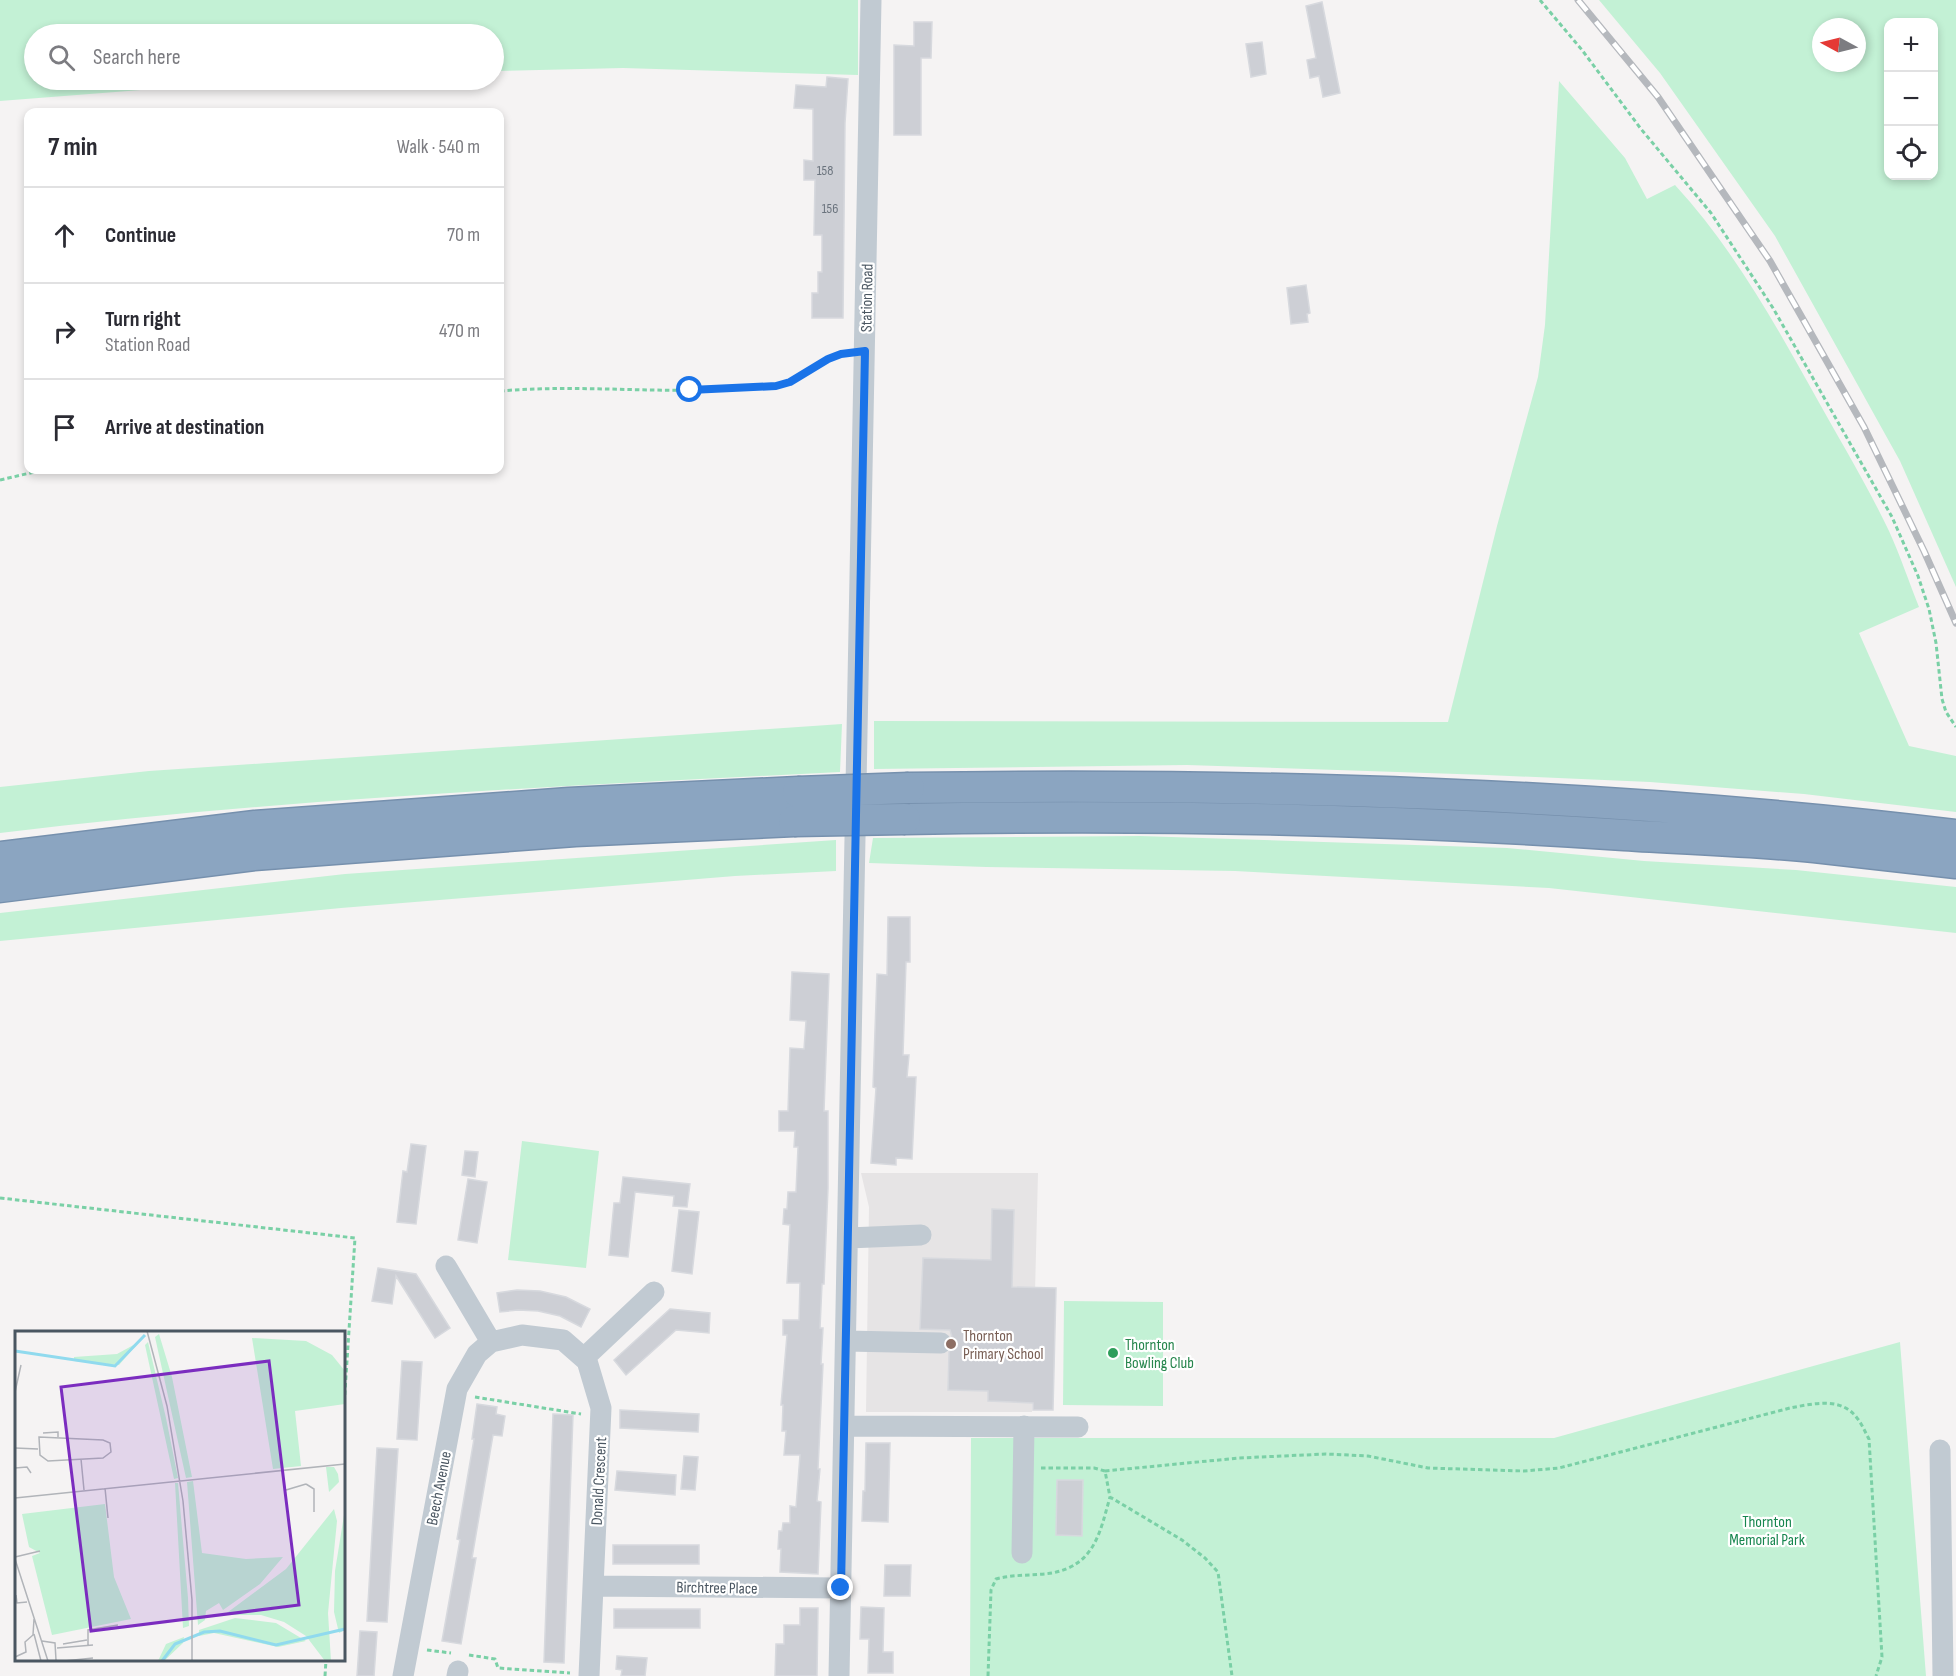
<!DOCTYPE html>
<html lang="en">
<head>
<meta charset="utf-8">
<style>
  body { margin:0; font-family:"Sofia Sans Condensed",sans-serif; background:#f2f2f3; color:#2b2b33 }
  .controls { position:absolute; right:18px; top:18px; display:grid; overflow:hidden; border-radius:12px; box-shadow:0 3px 9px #0003 }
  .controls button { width:54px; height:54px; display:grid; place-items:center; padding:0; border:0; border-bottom:2px solid #e1e1e2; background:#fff; color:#2b2b33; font:30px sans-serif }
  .compass { position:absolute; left:1812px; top:18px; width:54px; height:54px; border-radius:50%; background:#fff; box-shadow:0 3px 9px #0003; rotate:277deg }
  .stop { position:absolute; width:18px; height:18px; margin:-14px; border:4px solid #1a73e8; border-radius:50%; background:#fff }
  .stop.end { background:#1a73e8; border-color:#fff; box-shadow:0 2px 6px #0008 }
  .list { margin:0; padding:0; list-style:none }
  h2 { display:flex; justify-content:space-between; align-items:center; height:78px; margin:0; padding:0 24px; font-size:26px }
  h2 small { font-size:20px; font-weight:400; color:#7c7c81 }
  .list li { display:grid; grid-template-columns:39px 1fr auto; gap:18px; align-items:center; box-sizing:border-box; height:96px; padding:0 24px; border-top:2px solid #e1e1e2 }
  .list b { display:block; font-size:22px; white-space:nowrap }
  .list p { margin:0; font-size:20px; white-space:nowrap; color:#7c7c81 }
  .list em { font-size:20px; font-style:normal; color:#7c7c81 }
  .icon { flex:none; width:33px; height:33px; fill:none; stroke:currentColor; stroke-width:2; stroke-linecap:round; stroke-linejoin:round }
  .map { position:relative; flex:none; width:1956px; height:1676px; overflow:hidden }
  .search { position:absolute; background:#fff; box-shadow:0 3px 9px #0003; left:24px; top:24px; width:480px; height:66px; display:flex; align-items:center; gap:15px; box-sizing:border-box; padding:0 21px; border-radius:33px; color:#7c7c81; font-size:22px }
  .panel { position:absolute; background:#fff; box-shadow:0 3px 9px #0003; left:24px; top:108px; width:480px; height:366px; border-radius:12px }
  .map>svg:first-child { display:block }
</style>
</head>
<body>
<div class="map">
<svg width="1956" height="1676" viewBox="0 0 1956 1676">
  <rect width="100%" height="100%" fill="#f5f3f3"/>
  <path fill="#e6e4e5" d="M861,1173H1038L1032,1412H866L869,1207Z"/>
  <path fill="#c3f1d5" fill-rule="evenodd" d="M0,0H858V75L623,68L494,71V34H34V80H270L0,101Z
    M1599,0H1956V587L1900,461L1775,236L1660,73ZM1888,22H1934V176H1888ZM1821,27H1857V63H1821Z
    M1559,81L1625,158L1647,199L1675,185C1731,246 1772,318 1812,390C1838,437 1866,483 1889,531C1900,555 1909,582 1919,607L1859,633L1909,746L1956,756V812L1804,794L1650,782L1487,775L1187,765L874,769V721L1448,722L1497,526L1538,377L1545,325Z
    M842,724L840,772C560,786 279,799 0,833V787L149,771Z
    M1140,836L1507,848L1644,861L1796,870L1956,887V933L1549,888L1235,871L986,867L869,863L873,838Z
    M836,840V871L735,876L341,908L0,941V913L345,874Z
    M522,1141L599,1151L586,1268L508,1260Z
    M1064,1301L1163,1302V1406L1063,1405Z
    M1900,1342L1926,1676H970L971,1438H1554Z"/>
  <path fill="#cdcfd5" stroke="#d7d9de" stroke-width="1.5" d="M1322,2L1340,93L1323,97L1319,76L1310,78L1307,60L1316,58L1306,6Z
    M914,22H932L931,58H921V135H894V45L914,46Z
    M1262,42L1266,74L1251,77L1246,44Z
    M827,77L848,79L845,123L843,318H812V293H818V272H822V235H814L815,180H804V160L813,161V109L794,108L796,85L826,87Z
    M1306,285L1310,313L1307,314L1308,322L1291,324L1287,288Z
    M888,917H910V962H906L903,1055H909L907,1077H916L912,1159L896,1158V1165L871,1163L876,1088L873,1087L877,974L887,975Z
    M792,972L829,974L824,1111H828V1188L824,1284H822L820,1328H823L821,1364H823L818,1469H820L817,1501L821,1502L818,1574L780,1572L781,1549H778L779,1531H782L783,1523H790V1506L796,1507L800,1455H784L786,1431H782L783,1405H781L787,1335H783V1320H799L800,1283H787L790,1225L783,1224L784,1209H787L788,1192H796L798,1147H794L795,1131H779V1111H788L790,1048L804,1049L806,1021L790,1020Z
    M411,1144L426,1146L416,1224L397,1222L403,1171L407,1172Z
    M465,1151L478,1152L475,1177L462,1175Z
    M623,1177L690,1184L687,1207L673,1206L674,1196L635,1192L628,1257L609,1255L614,1203H620Z
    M468,1179L487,1182L477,1243L458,1240Z
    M992,1209L1014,1210L1012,1287L1056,1288L1053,1410H1033V1403L988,1401V1391L948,1390L949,1352L954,1344L950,1330L920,1329L923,1258L991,1260Z
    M679,1210L699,1212L692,1274L672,1271Z
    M378,1268L416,1274L450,1328L435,1338L396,1276L392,1304L372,1301Z
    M517,1290L540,1291L566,1297L590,1309L581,1327L560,1316L538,1311L518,1310L500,1312L497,1293Z
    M670,1309L710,1313L709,1333L676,1330L626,1375L614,1360Z
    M402,1361L422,1362L417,1440L397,1439Z
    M477,1404L497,1407L496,1414L505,1416L502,1436L493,1435L472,1558H476L461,1644L442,1641L460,1540L457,1539L474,1439H472Z
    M620,1410L699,1414L698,1432L620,1428Z
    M553,1414L573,1415L564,1663L544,1662Z
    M866,1443H890L888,1522L862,1521L863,1491H865Z
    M377,1448L398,1449L387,1622L367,1621Z
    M684,1456L698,1457L695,1490L681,1489Z
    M617,1471L676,1475L675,1495L615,1490Z
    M1057,1480H1083L1082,1536L1056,1535Z
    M613,1545H699V1564H613Z
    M885,1565H911L910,1596H884Z
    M861,1607L884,1608L883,1652H893V1673H868L869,1639H860Z
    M800,1608H818L817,1676H775L776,1644H784V1625H800Z
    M614,1609H700V1628H614Z
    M360,1631L377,1632L374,1676H357Z
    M617,1656L647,1658L645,1676H621L622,1670L616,1669Z"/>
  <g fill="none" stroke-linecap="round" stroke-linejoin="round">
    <g stroke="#7690ad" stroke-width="33">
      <path id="highway" d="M909,788C1259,783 1609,793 1956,835
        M905,819C1145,814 1384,819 1624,835C1687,839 1751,841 1814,847C1861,852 1909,858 1956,863
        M0,857L255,826L569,803L798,792
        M0,887L254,855L575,831L794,821"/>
    </g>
    <path stroke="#7ad0a6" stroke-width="3" stroke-dasharray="4.5 3" stroke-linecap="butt" d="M1540,0L1582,50L1641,129L1711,213L1773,308L1892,517L1918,576L1929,609L1936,643L1942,699L1946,712L1956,727
      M500,391C571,385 643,392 716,390C735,389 756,389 775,386C801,382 819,358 845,353
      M0,480L43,470
      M0,1198L355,1238L344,1407
      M475,1397L581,1414
      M1041,1468H1094L1105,1471L1110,1497L1182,1540L1205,1558L1218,1572L1232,1676
      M1105,1471L1239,1458L1326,1454L1368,1456L1428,1468L1524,1471L1559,1468L1790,1408C1812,1404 1841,1396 1857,1418C1862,1424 1865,1432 1869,1439L1882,1657L1876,1676
      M427,1650L451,1653
      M469,1655L495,1659L498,1668L570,1673
      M325,1676L326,1660
      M988,1676L991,1590L996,1579C1014,1574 1033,1576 1052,1573C1095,1565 1100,1532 1110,1497"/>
    <path stroke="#c1cad2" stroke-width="21" d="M848,1238L921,1235
      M446,1266L491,1342
      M846,1341L941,1343
      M584,1358L654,1292
      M844,1426L1078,1427
      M1940,1450L1943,1676
      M1022,1553L1024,1426
      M593,1586L841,1588
      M403,1676L457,1389L477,1354L491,1342L522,1335L563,1340L587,1361L601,1408L589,1676
      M457,1676L458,1671
      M839,1676L871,0"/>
    <use href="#highway" stroke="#8ba5c1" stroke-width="30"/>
    <g stroke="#b5b8bd" stroke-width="7">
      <path id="rail" d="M1578,0L1658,97L1770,261L1864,427L1924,551L1956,623"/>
    </g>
    <use href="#rail" stroke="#fff" stroke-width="4.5" stroke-dasharray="14" stroke-linecap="butt"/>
    <g stroke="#7690ad" stroke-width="33" stroke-linecap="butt">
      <path id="highway-bridge" d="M798,792L909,788
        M794,821L905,819"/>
    </g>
    <use href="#highway-bridge" stroke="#8ba5c1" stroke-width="30"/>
  </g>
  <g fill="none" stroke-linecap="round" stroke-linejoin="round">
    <path stroke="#1a73e8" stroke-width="8" d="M690,390L776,386L790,382L828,359L841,354L865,351L841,1588"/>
  </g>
  <circle fill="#8d6e63" stroke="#fff" stroke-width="2" cx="951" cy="1344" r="6"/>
  <circle fill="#2e9e5b" stroke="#fff" stroke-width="2" cx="1113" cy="1353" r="6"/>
  <g text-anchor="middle" stroke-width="4.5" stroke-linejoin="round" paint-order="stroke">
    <g font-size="14" fill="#6b747e">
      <text x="825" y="175">158</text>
      <text x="830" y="213">156</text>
    </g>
    <g font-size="16" fill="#4a5661" stroke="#fff">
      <text transform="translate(866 298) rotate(-89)" y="6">Station Road</text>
      <text transform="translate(598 1481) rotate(-87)" y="6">Donald Crescent</text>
      <text transform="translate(438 1488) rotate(-79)" y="6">Beech Avenue</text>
      <text transform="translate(717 1587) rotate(1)" y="6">Birchtree Place</text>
    </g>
    <g font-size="16" fill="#785e54" stroke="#fff" text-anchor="start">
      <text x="963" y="1341">Thornton<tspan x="963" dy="18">Primary School</tspan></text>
    </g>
    <g font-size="16" fill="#27864d" stroke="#fff" text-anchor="start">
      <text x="1125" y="1350">Thornton<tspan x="1125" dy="18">Bowling Club</tspan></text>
    </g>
    <g font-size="16" fill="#17864f" stroke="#fff">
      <text x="1767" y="1527">Thornton<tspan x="1767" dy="18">Memorial Park</tspan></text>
    </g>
  </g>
  <g transform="translate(15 1331)">
    <rect width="330" height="330" fill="#f5f3f3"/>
    <path d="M144,3L157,46L177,146L171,147L140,6ZM237,7L291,10L317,24L330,40V73L280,80L286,135L258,138ZM124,11L104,34L59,30V26L102,23ZM133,11L151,87L163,147L159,148L130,14ZM311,136H319L323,143L324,151L314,161ZM178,150L187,222L231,228L268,226L245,253L208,279L204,272L191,280L190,289L183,294L172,151ZM160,152H163L173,267L174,295L168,297ZM90,173L99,246L116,288L37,304L17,225L25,222L14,216L7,183ZM319,178L322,190L313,282L316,330H310L291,305L269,291L246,284H209L271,238ZM330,178V299L324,302L319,281L320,240ZM220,287L261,292L291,310L263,316L199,302L184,305V299ZM169,306L168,312L149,330H143L151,313Z" fill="#c3f1d5"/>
    <path fill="none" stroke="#90daee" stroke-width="3" d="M0,20L100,35L130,4M147,330L160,313L189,301L205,300L261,314L330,298"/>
    <path fill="none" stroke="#b1b4b9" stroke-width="1.5" d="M132,0L152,75L168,170L177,269V330M0,61L6,34M28,102L43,101V106M24,106L88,109L95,112L96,121L88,127L33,130L25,124ZM0,117L23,118M66,128L69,159M0,137L12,136L16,142M291,153L299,158V181M90,157L93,187M271,159L291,153M0,167L330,133M0,226L25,220M0,228L33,330M1,264L2,272L12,271M19,303L26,330M27,310L40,312L41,329M48,313L72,309M73,314V299L103,294M42,317L78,314M0,326L11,321L10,311L18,304L19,288M49,330L78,327"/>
    <path fill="#7b2cbf" fill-opacity="0.15" stroke="#7b2cbf" stroke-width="3" d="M254,30L284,274L76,300L46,56Z"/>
    <rect width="330" height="330" fill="none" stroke="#4a5661" stroke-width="3"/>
  </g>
</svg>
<div class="controls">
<button>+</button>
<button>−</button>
<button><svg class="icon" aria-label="locate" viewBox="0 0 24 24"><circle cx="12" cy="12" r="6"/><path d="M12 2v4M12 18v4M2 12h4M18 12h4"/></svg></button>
</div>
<svg class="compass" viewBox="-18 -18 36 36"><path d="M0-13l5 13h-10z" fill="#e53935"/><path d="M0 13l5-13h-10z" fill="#7c7c81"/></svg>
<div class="stop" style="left:690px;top:390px"></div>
<div class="stop end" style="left:841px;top:1588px"></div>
<div class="search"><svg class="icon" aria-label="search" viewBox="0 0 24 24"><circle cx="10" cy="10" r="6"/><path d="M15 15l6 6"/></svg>Search here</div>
<section class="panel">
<h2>7 min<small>Walk · 540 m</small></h2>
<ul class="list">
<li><svg class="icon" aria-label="ahead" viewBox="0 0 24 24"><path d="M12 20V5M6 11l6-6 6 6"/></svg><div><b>Continue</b></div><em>70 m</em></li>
<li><svg class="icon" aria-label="right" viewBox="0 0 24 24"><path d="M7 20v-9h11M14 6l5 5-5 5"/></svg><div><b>Turn right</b><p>Station Road</p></div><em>470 m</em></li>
<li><svg class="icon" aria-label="arrive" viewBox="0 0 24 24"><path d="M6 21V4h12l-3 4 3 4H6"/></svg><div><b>Arrive at destination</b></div></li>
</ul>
</section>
</div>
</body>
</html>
